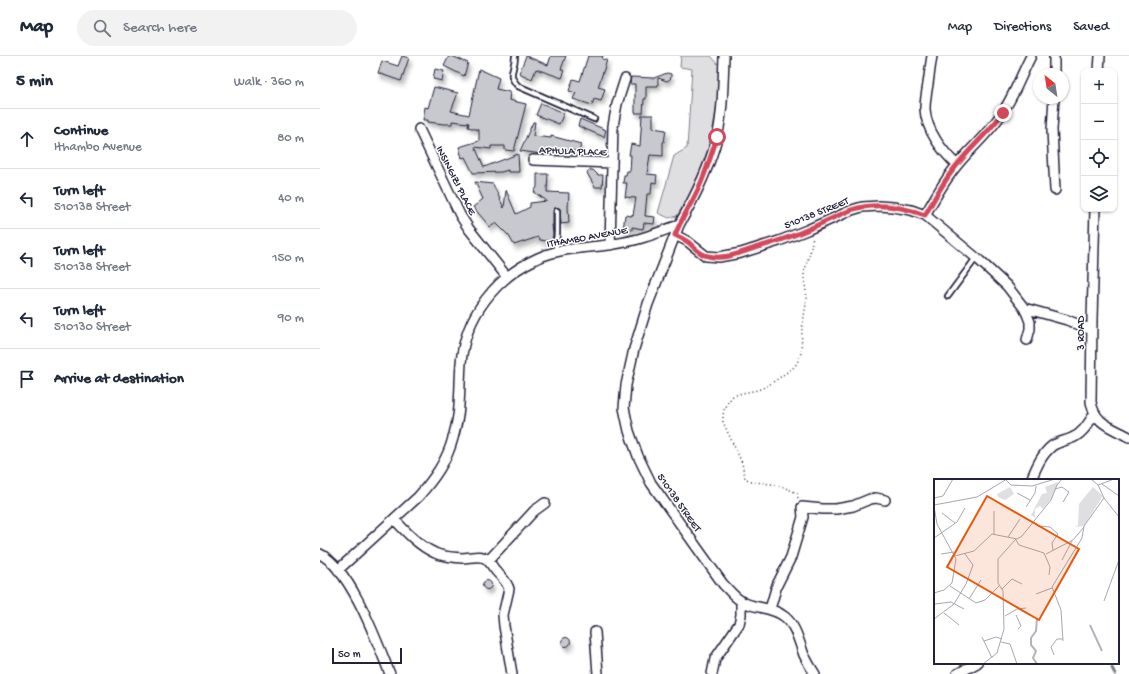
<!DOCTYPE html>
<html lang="en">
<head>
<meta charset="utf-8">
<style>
  body { margin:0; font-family:"Gochi Hand",sans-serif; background:#f2f2f3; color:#1f2937 }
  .controls { position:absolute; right:12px; top:12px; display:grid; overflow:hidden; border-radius:8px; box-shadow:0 1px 3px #0004 }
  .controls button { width:36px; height:36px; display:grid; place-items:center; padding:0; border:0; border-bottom:1px solid #e0e1e3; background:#fff; color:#1f2937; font:20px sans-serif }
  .compass { position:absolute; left:713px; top:12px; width:36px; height:36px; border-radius:50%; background:#fff; box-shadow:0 1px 3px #0004; rotate:330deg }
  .scale { position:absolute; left:12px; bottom:10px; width:70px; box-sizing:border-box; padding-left:4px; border:2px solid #22223b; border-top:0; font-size:11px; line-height:14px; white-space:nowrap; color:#22223b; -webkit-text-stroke:3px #fff; paint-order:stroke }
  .stop { position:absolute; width:12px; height:12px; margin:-9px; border:3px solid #d1495b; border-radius:50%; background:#fff }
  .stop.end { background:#d1495b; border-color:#fff; box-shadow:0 1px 4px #0008 }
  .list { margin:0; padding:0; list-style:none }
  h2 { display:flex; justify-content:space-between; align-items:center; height:52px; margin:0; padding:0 16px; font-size:17px }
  h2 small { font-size:13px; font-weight:400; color:#747a83 }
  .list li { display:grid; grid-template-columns:26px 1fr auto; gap:12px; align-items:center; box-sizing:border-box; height:60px; padding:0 16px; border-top:1px solid #e0e1e3 }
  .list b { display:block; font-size:15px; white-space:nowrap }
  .list p { margin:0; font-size:13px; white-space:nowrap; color:#747a83 }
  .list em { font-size:13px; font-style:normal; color:#747a83 }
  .icon { flex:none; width:22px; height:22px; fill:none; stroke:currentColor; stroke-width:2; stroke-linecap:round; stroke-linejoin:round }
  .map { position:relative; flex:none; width:809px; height:618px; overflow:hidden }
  header { display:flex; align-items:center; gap:24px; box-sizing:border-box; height:56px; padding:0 20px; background:#fff; border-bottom:1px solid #e0e1e3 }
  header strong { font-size:19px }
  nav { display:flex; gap:22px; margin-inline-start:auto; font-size:14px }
  .search { width:280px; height:36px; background:#f2f2f3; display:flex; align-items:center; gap:10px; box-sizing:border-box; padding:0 14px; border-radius:22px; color:#747a83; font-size:15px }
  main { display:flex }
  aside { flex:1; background:#fff }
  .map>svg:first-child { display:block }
</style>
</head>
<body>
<header>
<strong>Map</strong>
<div class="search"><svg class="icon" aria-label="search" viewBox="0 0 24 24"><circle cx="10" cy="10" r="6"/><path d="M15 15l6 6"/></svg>Search here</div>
<nav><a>Map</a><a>Directions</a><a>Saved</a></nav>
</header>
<main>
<aside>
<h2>5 min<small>Walk · 360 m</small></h2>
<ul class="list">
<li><svg class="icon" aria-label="ahead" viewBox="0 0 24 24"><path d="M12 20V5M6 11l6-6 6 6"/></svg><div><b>Continue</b><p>Ithambo Avenue</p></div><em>80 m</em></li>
<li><svg class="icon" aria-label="left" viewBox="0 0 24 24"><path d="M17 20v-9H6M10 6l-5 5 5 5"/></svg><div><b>Turn left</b><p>510138 Street</p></div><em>40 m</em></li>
<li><svg class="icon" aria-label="left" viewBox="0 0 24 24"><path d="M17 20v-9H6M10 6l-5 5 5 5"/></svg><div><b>Turn left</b><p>510138 Street</p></div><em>150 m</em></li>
<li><svg class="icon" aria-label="left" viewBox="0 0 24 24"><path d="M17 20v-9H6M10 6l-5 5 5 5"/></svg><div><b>Turn left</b><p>510130 Street</p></div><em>90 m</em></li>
<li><svg class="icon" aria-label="arrive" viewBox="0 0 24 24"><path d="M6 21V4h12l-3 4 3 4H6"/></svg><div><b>Arrive at destination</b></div></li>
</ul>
</aside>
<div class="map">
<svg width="809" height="618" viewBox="0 0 809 618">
  <defs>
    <filter id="shadow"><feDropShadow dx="2.5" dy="4.5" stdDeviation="2" flood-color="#0004"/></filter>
  </defs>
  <rect width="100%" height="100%" fill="#fff"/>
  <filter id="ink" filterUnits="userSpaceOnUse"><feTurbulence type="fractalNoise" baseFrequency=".025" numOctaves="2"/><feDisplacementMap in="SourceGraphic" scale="8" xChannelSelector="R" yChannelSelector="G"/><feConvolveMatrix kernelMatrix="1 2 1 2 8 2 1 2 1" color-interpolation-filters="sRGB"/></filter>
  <g filter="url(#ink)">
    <path fill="#dfdfe2" stroke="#80808e" d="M361,0H391L399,9C398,24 398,39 396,54C391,93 377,127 357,160L349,162L338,157L354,100L367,92L372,13L360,11Z"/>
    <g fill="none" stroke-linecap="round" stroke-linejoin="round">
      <path stroke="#7a7a88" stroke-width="3" d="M792,612L795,618"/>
    </g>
    <path fill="#c8c8cf" stroke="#22223b" filter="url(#shadow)" d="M82,0L89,2L81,25L58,17L62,5L78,10Z
      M129,0H132L148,7L144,20L124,10Z
      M206,0L228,9L231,0H246L241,13L244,15L243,16L244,17L242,22L216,13L212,23L199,17Z
      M268,0H283L282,3L287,4L278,31L285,33L281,45L274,43L272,49L253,43L256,37L249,35L253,23L260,25Z
      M115,13L124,15L122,25L113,23Z
      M159,13L179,22L176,33L190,36L189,44L206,48L194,95L185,94V90H171V93L155,91L164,111L198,98L199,116H188V114L181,116L153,117L145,101L142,102L139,91L159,85V74L148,71L149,67L132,65V68H124L108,66V64H103L105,51L108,52L114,31L138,37L131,55L149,59Z
      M347,17L351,18V22L349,24L347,25L338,22V30H326V43H324L323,57H315V28H310L311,21L334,22Z
      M221,47L244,57L239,68L216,59Z
      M322,59H333V72L346,74L344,86H343V100L330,99L327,118L337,119L336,127L332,126L331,138H327L325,160L335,161L334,168L324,167L323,173L312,171V174H303L305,159L312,160V158L313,159L316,142L305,141L307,127H303L304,119H306L307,115H310L311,99H309L311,88L320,90Z
      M260,63L286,74L284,81L258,70Z
      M213,66H215L213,80L231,82V80L261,88L259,96L243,93V98L230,96L229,99L200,95Z
      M269,114H273L278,119H283L282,131H275L267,117Z
      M217,118H228L227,136L249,137L248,151L249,167L241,168L240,153L239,152H235L233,155V169H232L233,178L232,186L220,184L218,181L194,189L189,180L176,167L170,171L153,151L163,143L155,126L173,128L184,152L186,134L196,158L210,151V147L227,145L214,136L217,131Z
      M162.5 529a4.5 4.5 0 1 1 9 0a4.5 4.5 0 1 1-9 0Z
      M241.5 586a4.5 4.5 0 1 1 9 0a4.5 4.5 0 1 1-9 0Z"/>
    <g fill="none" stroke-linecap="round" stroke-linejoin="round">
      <g stroke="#22223b" stroke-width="8">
        <path id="lane" d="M195,0C195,15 186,17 198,30L274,63
          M236,196V188L237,177V155
          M628,240L656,202"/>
      </g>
      <g stroke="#22223b" stroke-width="12">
        <path id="street" d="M612,0C610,11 609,23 607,34C606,40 605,47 605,53C606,74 622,95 637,109
          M734,0V18
          M779,15L780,0
          M734,42L732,74L735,134
          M99,73L140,159L149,173L187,221
          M213,104L292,107
          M775,153L772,263L771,346C775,368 791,371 809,381
          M605,159C615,142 625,123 638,108C652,91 670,76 682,57C694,40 701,19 711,0
          M359,169L328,248L314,293L306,329L304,352L309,375L318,400L331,427L403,528C409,534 414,541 421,545C434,553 452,550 465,561C476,570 479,586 484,599C487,605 491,612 495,618
          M355,179L367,185L386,200L399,201L421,197L459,185L487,174L532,154L542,151L559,150L573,151L591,154L605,159L660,205L687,230L704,252L707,258L710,266V273L707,284
          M290,189L293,70L297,48L305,23
          M704,252L747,264L772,274
          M711,424C716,412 721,399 732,390C738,386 745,385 752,382C763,378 769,366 775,357
          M74,463C86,476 99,490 115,497C123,501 133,501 142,502C150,502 160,498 167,503C170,506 173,512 176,515C181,521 187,525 189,533L183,559L184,570L192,618
          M0,498C31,513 57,586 70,618
          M168,505L214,455L225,447
          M18,514L98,441C114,423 127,405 133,382C136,371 139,360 139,349C140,335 140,321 141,307C145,260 176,221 218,202C240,192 265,192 289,189C301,187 313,185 325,181C336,178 347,173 359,169C375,141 389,113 397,82C403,56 403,27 404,0
          M450,553L457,529L471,501L483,461L482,451L503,453H516L533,450L550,443L556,442L565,444
          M275,576L278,618
          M392,618L395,603L419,568L421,559V545
          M637,618L657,607"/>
      </g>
      <path stroke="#22223b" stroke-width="1.5" stroke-dasharray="1 3" stroke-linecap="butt" d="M478,442L477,437C470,434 464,431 456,429C448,427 432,427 425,422L422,407L403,366V359L404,354L408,346L413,340L422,337L438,334L447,330L459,322L474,311L477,307L481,297L482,273L487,242L484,222V217L490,197L493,181"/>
      <use href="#lane" stroke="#fff" stroke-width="4.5"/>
      <use href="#street" stroke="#fff" stroke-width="9"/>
    </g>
  </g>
  <g fill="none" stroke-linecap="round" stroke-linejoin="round" filter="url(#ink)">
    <path stroke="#d1495b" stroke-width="5" d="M397,81C392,97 387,113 380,129C373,146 362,161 355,179C359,181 364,183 368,186C374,191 380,199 388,200C403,204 420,197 435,192C453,187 471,181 489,173C503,167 516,160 531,154C555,146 581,150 605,159C615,142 624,124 637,109C651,91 669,76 683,57"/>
  </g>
  <g text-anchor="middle" stroke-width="3" stroke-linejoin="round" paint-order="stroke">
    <g font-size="11" fill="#22223b" stroke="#fff">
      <text transform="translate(253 94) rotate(2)" y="4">APHULA PLACE</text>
      <text transform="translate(137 124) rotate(63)" y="4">INSINGIZI PLACE</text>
      <text transform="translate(496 156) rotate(-22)" y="4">510138 STREET</text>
      <text transform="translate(267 180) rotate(-10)" y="4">ITHAMBO AVENUE</text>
      <text transform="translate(760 277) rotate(-90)" y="4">3 ROAD</text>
      <text transform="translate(360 446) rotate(55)" y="4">510138 STREET</text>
    </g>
  </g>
  <g transform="translate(614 423)">
    <rect width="185" height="185" fill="#fff"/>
    <path d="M124,3L119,17L109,30L106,27L101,30V39L97,36L108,15L113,14L111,8ZM76,8L80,15L71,21L64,18L63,15ZM159,8L169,17L150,47L141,48L144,46L145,25Z" fill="#dfdfe2"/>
    <path fill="none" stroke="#b4b4bc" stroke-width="2" d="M156,146L168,172M103,185L99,179L102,172L97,166V159L102,152L103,139"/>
    <path fill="none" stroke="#a7a7b1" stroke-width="1" d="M157,0L164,6L170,19L185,38M72,1L77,6L98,7L121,0M168,5L185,17M164,6L180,0M121,10L128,8L135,13L129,23M83,14L96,21M0,19L9,17L19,0M0,26L43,18L73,0M0,27L3,45L22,80L18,104L10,111L0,114M92,28L101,14L102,7M60,32V55M8,34L21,44M100,43L105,47L116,48L124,55L118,64L119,71M74,58L86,40M0,59L23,43L31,29M82,61L85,66L110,74L116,88L115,96M7,75L20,73M31,75L39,86M112,75L139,61L150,48M21,77L40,72L58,55L83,60L88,57L117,21L123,6L128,0M128,81L138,62M16,107L42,124L51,121L65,107M68,110L78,100L88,105M102,115L118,109M35,120L47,101M170,122L185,81M1,125L17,123L30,130M10,134L25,146M82,136L87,147L84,150M71,137L83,130L92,129M0,140L20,125L32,105L39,86M48,158L58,179M50,162L62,158L68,160M129,162L127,131L118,108L148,59L150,47L170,19M67,163L76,165L83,185M120,176L117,168L123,160H129M49,185L63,174L70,150L69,112L64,104V80L82,60"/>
    <path fill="#e8590c" fill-opacity="0.15" stroke="#e8590c" stroke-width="2" d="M53,17L145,70L105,141L13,88Z"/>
    <rect width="185" height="185" fill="none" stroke="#22223b" stroke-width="2"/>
  </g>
</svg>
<div class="controls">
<button>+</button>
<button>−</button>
<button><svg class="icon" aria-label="locate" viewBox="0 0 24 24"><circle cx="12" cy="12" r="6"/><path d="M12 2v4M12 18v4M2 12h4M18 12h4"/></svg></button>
<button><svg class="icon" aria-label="layers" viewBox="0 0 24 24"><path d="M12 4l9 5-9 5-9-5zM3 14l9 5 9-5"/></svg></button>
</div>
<svg class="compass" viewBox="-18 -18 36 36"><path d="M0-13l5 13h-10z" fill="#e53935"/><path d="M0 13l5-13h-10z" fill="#747a83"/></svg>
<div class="scale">50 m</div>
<div class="stop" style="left:397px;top:81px"></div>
<div class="stop end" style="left:683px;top:57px"></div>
</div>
</main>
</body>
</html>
